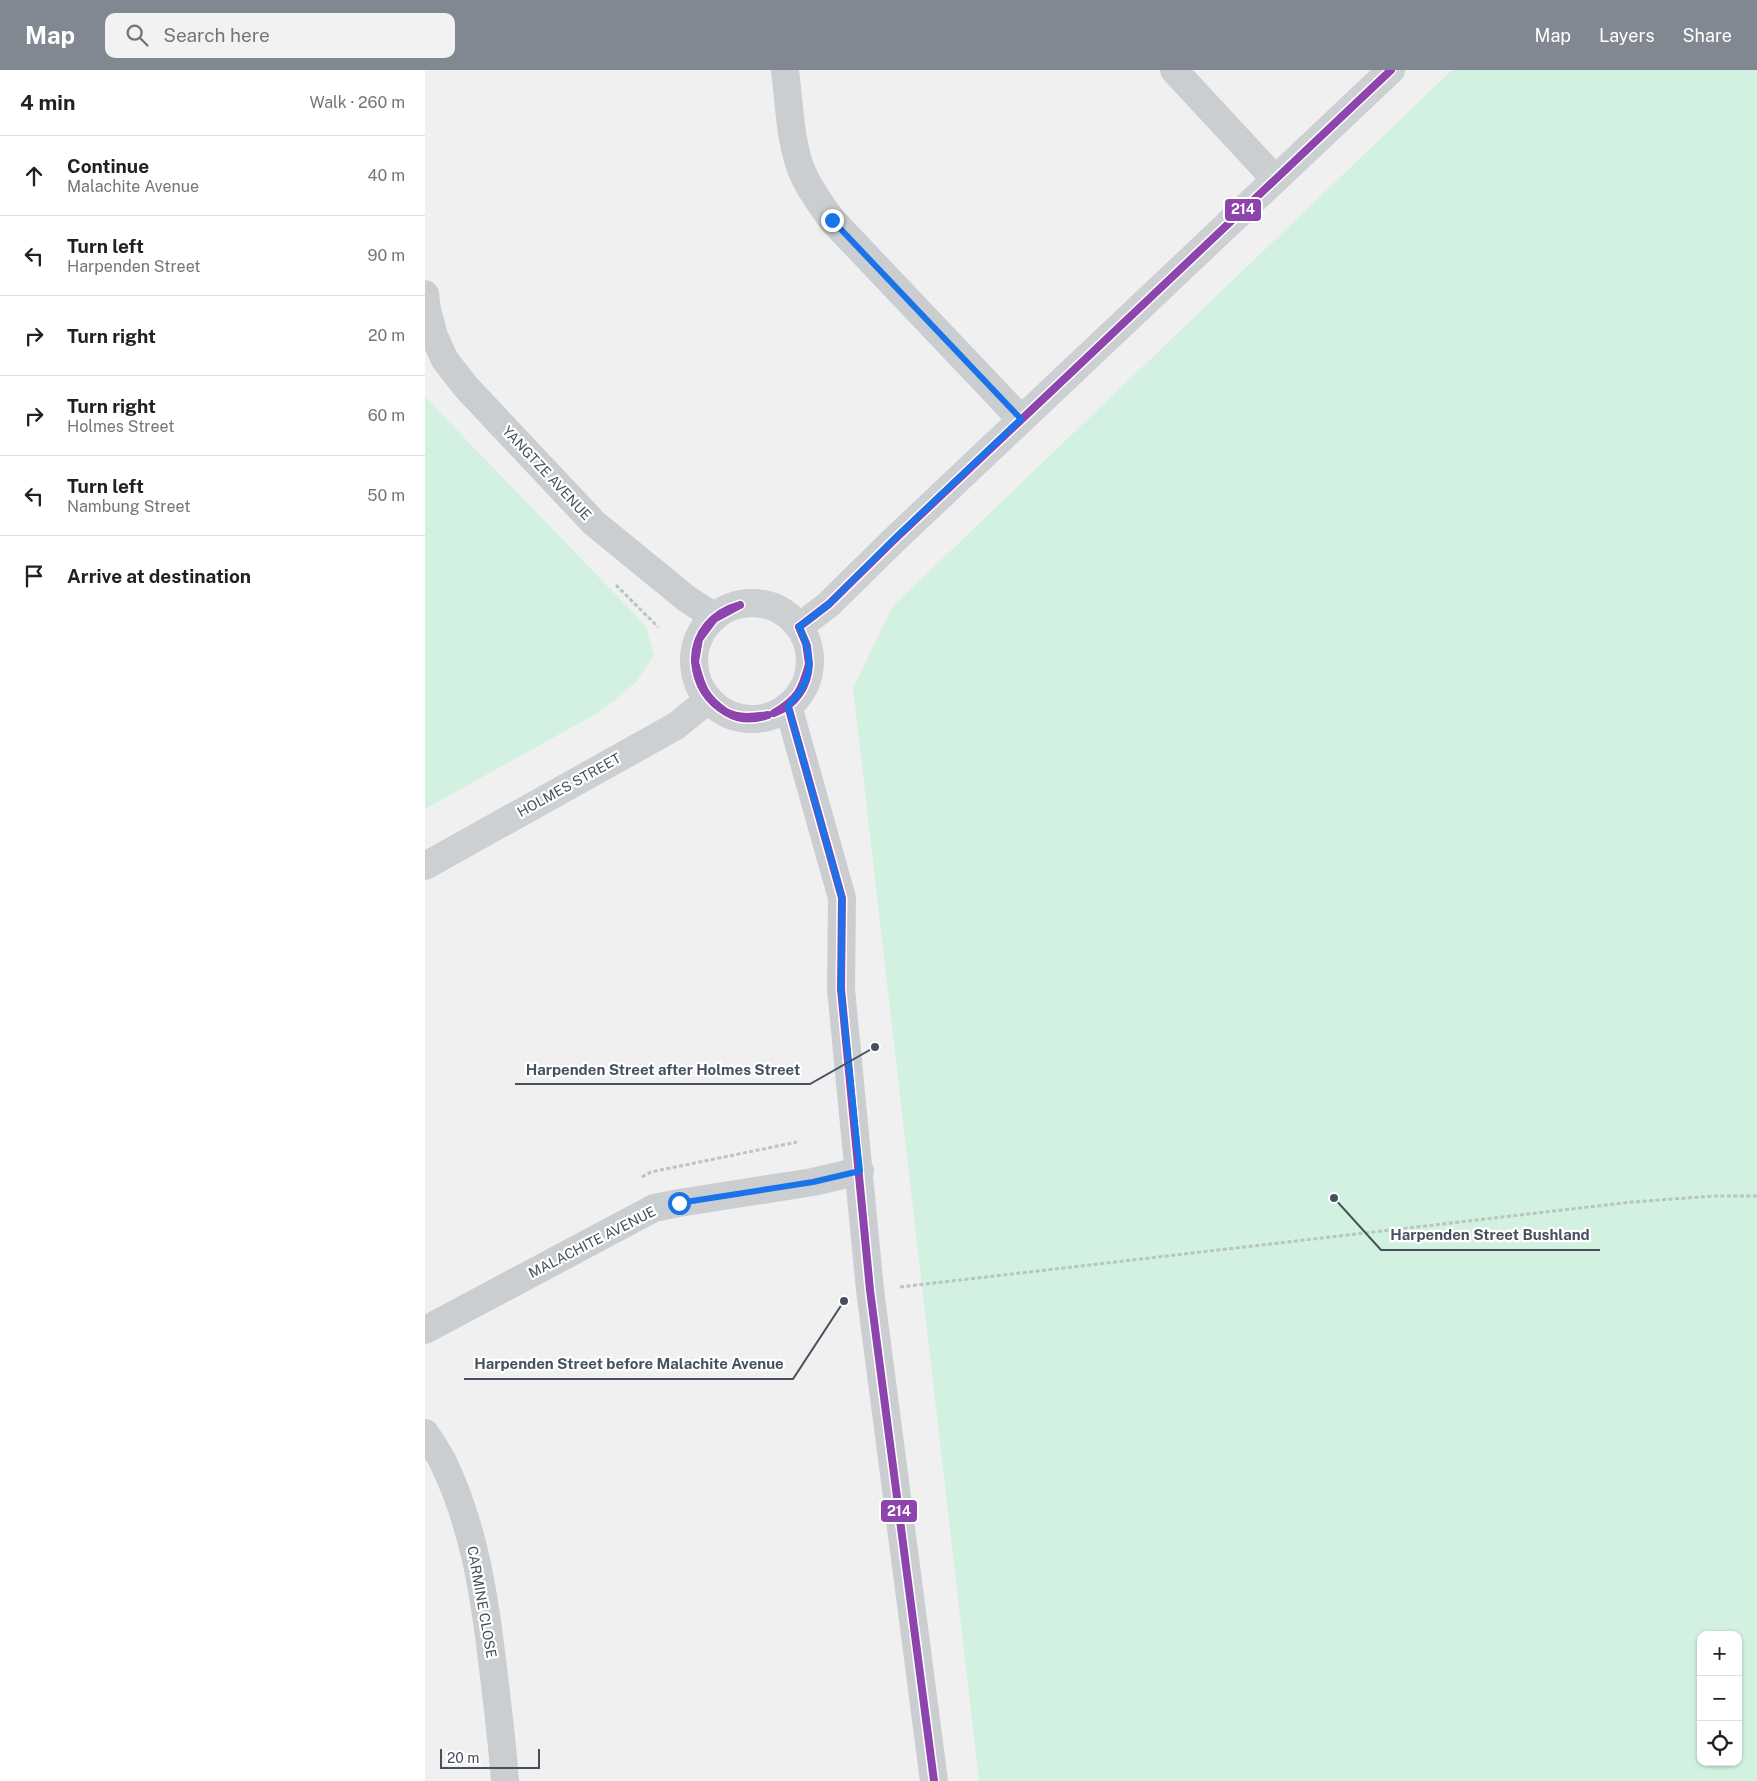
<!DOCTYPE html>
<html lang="en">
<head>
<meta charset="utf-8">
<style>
  body { margin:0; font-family:"Public Sans",sans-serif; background:#f2f2f2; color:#202124 }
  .controls { position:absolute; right:15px; bottom:15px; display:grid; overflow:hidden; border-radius:10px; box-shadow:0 1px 4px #0004 }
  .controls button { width:45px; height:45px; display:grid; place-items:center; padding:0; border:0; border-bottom:1px solid #e0e0e0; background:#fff; color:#202124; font:25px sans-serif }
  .scale { position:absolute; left:15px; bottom:12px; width:100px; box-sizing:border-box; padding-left:5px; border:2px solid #46505e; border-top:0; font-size:14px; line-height:18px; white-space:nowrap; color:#46505e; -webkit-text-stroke:4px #fff; paint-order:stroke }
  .stop { position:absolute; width:15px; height:15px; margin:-11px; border:4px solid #1a73e8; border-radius:50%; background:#fff }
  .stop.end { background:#1a73e8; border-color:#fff; box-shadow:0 1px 5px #0008 }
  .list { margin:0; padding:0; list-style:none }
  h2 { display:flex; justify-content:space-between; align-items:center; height:65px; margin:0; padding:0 20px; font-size:21px }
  h2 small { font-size:16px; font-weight:400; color:#757577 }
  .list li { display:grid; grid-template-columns:32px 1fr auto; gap:15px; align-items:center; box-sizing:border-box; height:80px; padding:0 20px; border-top:1px solid #e0e0e0 }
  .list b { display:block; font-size:19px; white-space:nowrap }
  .list p { margin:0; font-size:16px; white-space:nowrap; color:#757577 }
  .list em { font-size:16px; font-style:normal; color:#757577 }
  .icon { flex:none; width:28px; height:28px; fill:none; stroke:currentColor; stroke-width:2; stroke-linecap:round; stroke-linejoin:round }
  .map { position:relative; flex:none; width:1332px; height:1711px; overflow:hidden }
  header { display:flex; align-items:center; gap:30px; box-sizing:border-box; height:70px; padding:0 25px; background:#828891; color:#fff }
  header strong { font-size:24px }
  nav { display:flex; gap:28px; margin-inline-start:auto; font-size:18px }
  .search { width:350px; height:45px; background:#f2f2f2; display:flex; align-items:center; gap:12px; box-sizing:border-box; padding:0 18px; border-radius:10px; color:#757577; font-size:19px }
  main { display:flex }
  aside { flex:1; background:#fff }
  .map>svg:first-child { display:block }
</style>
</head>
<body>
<header>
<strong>Map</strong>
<div class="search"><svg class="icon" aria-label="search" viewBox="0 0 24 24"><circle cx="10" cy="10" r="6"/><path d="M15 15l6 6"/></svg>Search here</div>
<nav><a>Map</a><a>Layers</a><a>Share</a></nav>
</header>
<main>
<aside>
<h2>4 min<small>Walk · 260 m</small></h2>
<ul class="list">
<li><svg class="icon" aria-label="ahead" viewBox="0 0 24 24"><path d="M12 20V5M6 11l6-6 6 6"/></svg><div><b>Continue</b><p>Malachite Avenue</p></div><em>40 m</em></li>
<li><svg class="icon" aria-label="left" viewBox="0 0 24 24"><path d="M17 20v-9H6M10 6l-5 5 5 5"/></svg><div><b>Turn left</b><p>Harpenden Street</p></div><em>90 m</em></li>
<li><svg class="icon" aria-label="right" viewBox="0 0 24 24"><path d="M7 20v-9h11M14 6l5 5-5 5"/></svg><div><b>Turn right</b></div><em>20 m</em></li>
<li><svg class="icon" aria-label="right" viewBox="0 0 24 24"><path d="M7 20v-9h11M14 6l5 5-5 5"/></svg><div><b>Turn right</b><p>Holmes Street</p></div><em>60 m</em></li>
<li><svg class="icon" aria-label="left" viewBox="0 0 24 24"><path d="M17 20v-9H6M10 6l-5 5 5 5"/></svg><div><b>Turn left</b><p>Nambung Street</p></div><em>50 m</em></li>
<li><svg class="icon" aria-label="arrive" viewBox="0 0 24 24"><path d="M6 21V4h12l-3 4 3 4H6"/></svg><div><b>Arrive at destination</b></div></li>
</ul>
</aside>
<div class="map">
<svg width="1332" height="1711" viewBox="0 0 1332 1711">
  <rect width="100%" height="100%" fill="#f1f0f0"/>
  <path fill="#d3f1e1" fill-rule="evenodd" d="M1027,0H1332V1711H554L428,618L468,536ZM1276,1565H1313V1692H1276Z
    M0,327L220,555L229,585L212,611L190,630L169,645L0,739Z"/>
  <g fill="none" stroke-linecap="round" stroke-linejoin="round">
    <path stroke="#b8c5c2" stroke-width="3" stroke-dasharray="4 2.5" stroke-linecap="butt" d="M191,515L233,557
      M217,1107L226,1102L372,1072
      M475,1217L1207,1132L1289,1126H1332"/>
    <path stroke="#cbced1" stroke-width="28" d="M360,0C364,31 365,75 378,104C385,120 396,135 407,150L596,349
      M749,0L850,109
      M0,224L2,240L9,266L20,290L41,317L169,453L262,529L290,547
      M0,1260L229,1138L254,1133L388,1112L435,1101
      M0,1363C6,1372 13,1382 18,1392C48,1454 59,1522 67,1590C72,1630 77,1670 80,1711"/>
    <path stroke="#cbced1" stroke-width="28" d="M363,636L417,828L416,919L445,1220L509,1711"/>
    <path stroke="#ccd0d3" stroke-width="28" d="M269 591a58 58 0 1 1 116 0a58 58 0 1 1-116 0Z
      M374,557L404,534L469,470L966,0
      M0,796L251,656L284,629"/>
    <g stroke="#fff" stroke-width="11">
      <path id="bus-1" d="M374,557L382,576L384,594
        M374,557L381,573L384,594
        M374,557L404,534L469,470L966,0
        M270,592C269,564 288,542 315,535
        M270,592L274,569L289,549L315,535
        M270,592C276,616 280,628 301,642
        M270,592C272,615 282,631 301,642
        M363,636L417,828L416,919L445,1220L509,1711
        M301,642C314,649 329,647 343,645
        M301,642C314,650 329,650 343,645
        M349,643C373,629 377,620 384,594
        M349,643C371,635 383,616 384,594"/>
    </g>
    <use href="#bus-1" stroke="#8e44ad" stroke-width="8"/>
  </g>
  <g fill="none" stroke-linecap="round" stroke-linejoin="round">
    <path stroke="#1a73e8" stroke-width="6" d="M254,1133L388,1112L435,1101L416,919L417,828L363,636C388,610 390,589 374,557L404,534L468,470L596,349L407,150"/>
  </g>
  <g text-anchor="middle" stroke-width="4.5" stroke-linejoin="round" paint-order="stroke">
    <g font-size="14" fill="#46505e" stroke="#fff">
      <text transform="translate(122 403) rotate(47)" y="5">YANGTZE AVENUE</text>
      <text transform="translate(144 715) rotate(-29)" y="5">HOLMES STREET</text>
      <text transform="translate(167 1172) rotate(-27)" y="5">MALACHITE AVENUE</text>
      <text transform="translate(57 1532) rotate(80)" y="5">CARMINE CLOSE</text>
    </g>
  </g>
  <path fill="none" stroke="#46505e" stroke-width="2" d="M450 977L385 1014H90M909 1128L956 1180H1175M419 1231L368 1309H39"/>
  <g fill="#46505e" stroke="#fff" stroke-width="2">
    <circle cx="450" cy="977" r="5"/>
    <circle cx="909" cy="1128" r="5"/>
    <circle cx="419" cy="1231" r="5"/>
  </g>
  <g font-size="15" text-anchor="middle" font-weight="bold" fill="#46505e" stroke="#fff" stroke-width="4.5" stroke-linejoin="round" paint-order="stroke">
    <text x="238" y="1005">Harpenden Street after Holmes Street</text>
    <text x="1065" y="1170">Harpenden Street Bushland</text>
    <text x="204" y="1299">Harpenden Street before Malachite Avenue</text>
  </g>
  <g stroke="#fff" stroke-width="2">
    <rect x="799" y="128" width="38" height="24" rx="5" fill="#8e44ad"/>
    <rect x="455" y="1429" width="38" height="24" rx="5" fill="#8e44ad"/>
  </g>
  <g font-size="14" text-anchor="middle" font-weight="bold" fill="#fff">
    <text x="818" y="144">214</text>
    <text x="474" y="1446">214</text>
  </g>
</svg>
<div class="controls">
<button>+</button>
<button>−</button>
<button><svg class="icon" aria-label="locate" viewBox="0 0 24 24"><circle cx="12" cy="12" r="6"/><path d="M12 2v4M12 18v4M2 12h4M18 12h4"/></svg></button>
</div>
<div class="scale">20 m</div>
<div class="stop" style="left:254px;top:1133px"></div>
<div class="stop end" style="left:407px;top:150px"></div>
</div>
</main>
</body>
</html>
